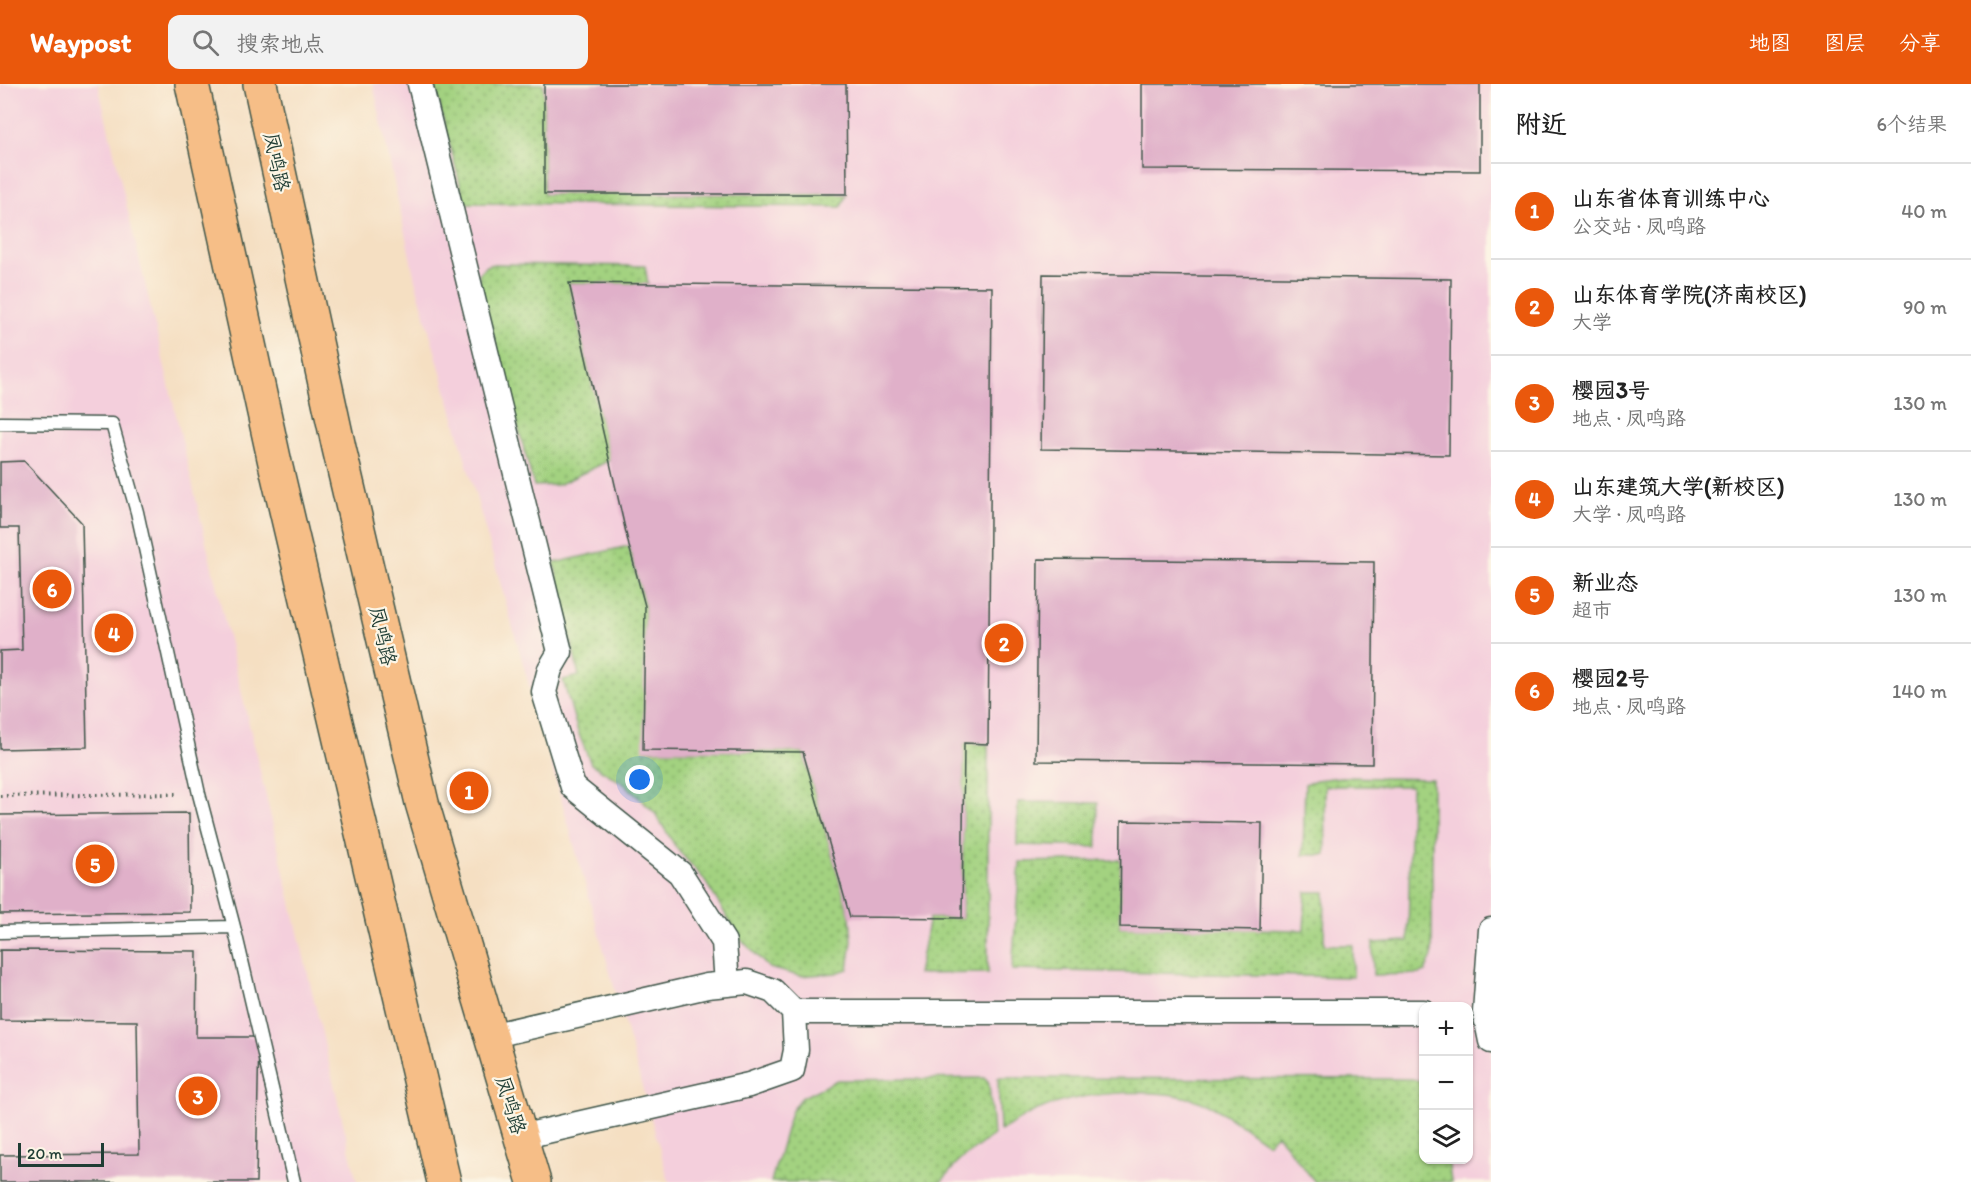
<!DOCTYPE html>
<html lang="zh">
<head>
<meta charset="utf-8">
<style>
  body { margin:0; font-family:Itim,"LXGW WenKai TC",sans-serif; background:#f2f2f2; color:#222 }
  .controls { position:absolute; right:18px; bottom:18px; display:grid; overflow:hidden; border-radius:12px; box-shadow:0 2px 4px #0004 }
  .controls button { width:54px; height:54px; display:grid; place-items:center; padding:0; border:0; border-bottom:2px solid #e0e0e0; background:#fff; color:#222; font:30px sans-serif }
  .scale { position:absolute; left:18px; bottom:15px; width:86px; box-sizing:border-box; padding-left:6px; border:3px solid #1f3d34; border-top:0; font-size:16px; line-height:21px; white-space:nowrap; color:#1f3d34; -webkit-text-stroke:4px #fcf5e5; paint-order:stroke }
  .you { position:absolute; left:640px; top:696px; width:21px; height:21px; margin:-15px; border:4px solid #fff; border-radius:50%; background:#1a73e8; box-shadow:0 0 0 9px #1a73e833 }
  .badge { display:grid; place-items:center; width:39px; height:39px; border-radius:50%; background:#ea580c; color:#fff; font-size:20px; font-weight:700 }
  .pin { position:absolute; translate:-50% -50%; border:3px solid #fff; box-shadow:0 2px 6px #0006 }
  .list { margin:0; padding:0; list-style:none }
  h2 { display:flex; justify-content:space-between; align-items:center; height:78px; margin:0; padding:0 24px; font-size:26px }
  h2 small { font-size:20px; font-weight:400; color:#767676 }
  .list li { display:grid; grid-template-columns:39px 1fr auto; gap:18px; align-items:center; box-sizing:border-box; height:96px; padding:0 24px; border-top:2px solid #e0e0e0 }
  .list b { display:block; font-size:22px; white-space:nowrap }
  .list p { margin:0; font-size:20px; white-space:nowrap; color:#767676 }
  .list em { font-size:20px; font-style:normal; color:#767676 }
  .icon { flex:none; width:33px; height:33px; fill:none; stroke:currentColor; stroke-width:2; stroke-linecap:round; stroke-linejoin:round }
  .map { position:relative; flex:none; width:1491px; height:1098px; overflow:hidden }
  header { display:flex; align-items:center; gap:36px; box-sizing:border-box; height:84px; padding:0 30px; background:#ea580c; color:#fff }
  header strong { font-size:28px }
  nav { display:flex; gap:33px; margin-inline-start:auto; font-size:21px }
  .search { width:420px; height:54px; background:#f2f2f2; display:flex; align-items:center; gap:15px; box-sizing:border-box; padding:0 21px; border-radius:12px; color:#767676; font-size:22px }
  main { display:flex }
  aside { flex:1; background:#fff }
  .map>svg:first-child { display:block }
</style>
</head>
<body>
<header>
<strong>Waypost</strong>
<div class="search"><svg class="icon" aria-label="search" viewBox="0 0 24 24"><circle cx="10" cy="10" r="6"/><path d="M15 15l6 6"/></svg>搜索地点</div>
<nav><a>地图</a><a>图层</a><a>分享</a></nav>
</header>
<main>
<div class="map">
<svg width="1491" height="1098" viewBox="0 0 1491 1098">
  <defs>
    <pattern id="grass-dots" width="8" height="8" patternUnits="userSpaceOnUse" patternTransform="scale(1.5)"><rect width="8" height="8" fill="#a3d280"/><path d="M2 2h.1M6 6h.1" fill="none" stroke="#84ac6a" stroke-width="1.8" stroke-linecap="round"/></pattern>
  </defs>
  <rect width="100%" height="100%" fill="#fcf5e5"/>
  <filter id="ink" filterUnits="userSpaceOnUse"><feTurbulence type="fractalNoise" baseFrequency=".0167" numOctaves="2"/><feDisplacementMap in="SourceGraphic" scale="12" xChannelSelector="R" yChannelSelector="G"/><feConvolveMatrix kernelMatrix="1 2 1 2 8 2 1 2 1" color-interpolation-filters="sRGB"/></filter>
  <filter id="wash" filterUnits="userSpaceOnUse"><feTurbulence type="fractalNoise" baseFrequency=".008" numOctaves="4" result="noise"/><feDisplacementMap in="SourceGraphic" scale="24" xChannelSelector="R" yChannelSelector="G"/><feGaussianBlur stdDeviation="1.35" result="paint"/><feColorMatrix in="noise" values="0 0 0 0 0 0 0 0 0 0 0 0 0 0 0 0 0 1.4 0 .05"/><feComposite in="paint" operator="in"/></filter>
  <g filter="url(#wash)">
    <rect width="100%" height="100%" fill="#f5dfc2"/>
    <path fill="#f4cfdc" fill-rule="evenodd" d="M0,0H98L357,1098H0Z
      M373,0H1491V1098H669L415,196ZM1424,922H1468V1076H1424Z"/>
    <path fill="url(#grass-dots)" stroke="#61885a" stroke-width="1.5" d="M434,0H544V110H847L841,123L465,119Z
      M494,180L645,182L648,200L569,199L610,376L558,401L534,402L479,198V190L487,182Z
      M629,462L645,522L644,666L803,668L850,833L852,857L848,885L836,889L800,892L769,884L741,855L703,794L677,765L655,729L623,699L591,680L578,648L563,596L579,592L554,479Z
      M964,659L988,660V889L918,890L929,834H962Z
      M1341,693L1432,695V872L1425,888L1419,890L1373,891V859L1408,857L1411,702H1325L1326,771H1303L1305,700L1316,696Z
      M1018,718L1098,719L1097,763L1017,761Z
      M1121,776L1120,843L1304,846L1306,808H1325L1324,861H1353V893L1012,886L1020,778Z
      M984,994L989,999L993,1051L959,1077L941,1098H771L791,1028L801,1014L837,996Z
      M998,994L1412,995L1423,998L1424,1076H1448L1451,1098H1315L1277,1050L1267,1059C1249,1047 1232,1033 1213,1023C1169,1000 1085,1007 1040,1025C1026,1030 1013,1040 1000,1047Z"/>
    <g id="blocks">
      <path fill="#e0b0c9" d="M544,0H846L847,110H544Z
        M1142,0H1480V87L1142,85Z
        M1043,190L1451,195L1449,371L1041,365Z
        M569,199L992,203L988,660L964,659L962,834L850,833L803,668L643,666L645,522L629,462Z
        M24,377L82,439L87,663L0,665V567L22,566L19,444H0V378Z
        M1038,475L1374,478L1372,680L1036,677Z
        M189,729L190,828L0,830V731Z
        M1121,737L1262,739L1260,846L1120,843Z
        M0,866L197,867L196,953H259L256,1098H0V1071L139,1070L137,937L0,936Z"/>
    </g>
  </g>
  <g filter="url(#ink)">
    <use href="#blocks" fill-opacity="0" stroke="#3f5549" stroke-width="1.5"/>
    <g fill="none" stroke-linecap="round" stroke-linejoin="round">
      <g stroke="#3f5549" stroke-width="15">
        <path id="service" d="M0,339L112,340L137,428L199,710L234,843L0,848
          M234,843L294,1098"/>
      </g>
      <g stroke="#3f5549" stroke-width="27">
        <path id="minor" d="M420,0L560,568L550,585L544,608L573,703L680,789L724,858L727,900
          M1491,846L1485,928L1491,957
          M490,952L707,902L747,898L773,907L794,928H1424
          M520,1053L749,1001L792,986L796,966L794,928"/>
      </g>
      <g stroke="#3f5549" stroke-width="36">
        <path id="primary" d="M192,0L275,379L444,1098
          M260,0L339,364L422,719L534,1098"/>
      </g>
      <path stroke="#3f5549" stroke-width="4" stroke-dasharray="1.5 4.5" stroke-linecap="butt" d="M0,712L179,710"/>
      <use href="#service" stroke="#fff" stroke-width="12"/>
      <use href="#minor" stroke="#fff" stroke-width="24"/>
      <use href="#primary" stroke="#f6be87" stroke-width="33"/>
    </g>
  </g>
  <g text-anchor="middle" stroke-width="4.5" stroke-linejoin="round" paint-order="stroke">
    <g font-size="20" fill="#1f3d34" stroke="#fcf5e5">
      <text transform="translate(277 78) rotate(78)" y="7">凤鸣路</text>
      <text transform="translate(383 552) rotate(77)" y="7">凤鸣路</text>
      <text transform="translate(511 1021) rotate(73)" y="7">凤鸣路</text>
    </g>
  </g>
</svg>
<div class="controls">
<button>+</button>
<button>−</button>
<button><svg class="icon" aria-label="layers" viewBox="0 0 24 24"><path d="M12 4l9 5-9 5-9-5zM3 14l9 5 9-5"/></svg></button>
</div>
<div class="scale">20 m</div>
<div class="you"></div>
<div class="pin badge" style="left:469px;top:707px">1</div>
<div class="pin badge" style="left:1004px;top:559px">2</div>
<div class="pin badge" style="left:198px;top:1012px">3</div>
<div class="pin badge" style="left:114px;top:549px">4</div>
<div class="pin badge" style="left:95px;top:780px">5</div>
<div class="pin badge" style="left:52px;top:505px">6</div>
</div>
<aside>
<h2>附近<small>6个结果</small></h2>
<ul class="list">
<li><span class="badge">1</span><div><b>山东省体育训练中心</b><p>公交站 · 凤鸣路</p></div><em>40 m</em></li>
<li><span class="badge">2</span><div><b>山东体育学院(济南校区)</b><p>大学</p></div><em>90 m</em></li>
<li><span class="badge">3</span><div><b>樱园3号</b><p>地点 · 凤鸣路</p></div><em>130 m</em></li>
<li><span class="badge">4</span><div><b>山东建筑大学(新校区)</b><p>大学 · 凤鸣路</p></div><em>130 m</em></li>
<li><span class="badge">5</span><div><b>新业态</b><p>超市</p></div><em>130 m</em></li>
<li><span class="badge">6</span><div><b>樱园2号</b><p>地点 · 凤鸣路</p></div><em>140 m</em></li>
</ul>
</aside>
</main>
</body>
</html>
